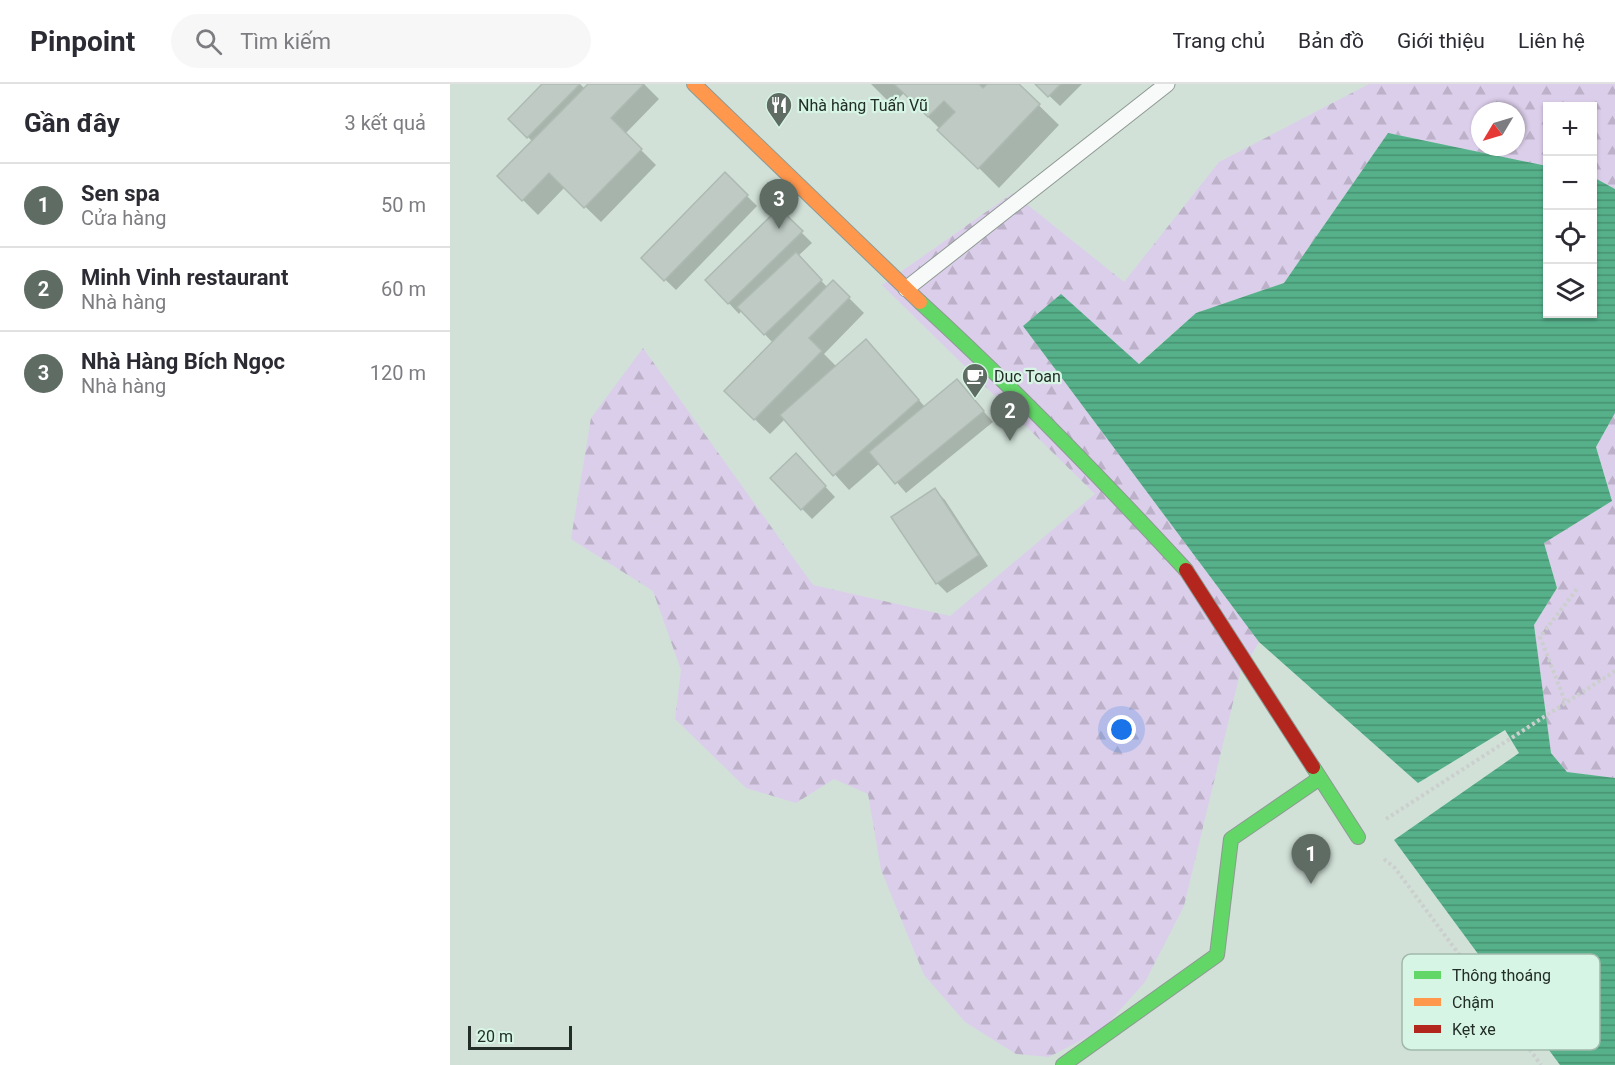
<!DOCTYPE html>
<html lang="vi">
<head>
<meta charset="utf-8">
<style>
  body { margin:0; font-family:Roboto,sans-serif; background:#f7f7f7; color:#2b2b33 }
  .controls { position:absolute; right:18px; top:18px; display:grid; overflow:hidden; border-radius:0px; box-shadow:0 2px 4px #0004 }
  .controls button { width:54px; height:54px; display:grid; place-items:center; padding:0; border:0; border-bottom:2px solid #e1e1e2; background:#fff; color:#2b2b33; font:30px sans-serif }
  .compass { position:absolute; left:1021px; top:18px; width:54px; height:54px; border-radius:50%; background:#fff; box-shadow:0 2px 4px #0004; rotate:232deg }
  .scale { position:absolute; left:18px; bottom:15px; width:104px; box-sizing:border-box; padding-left:6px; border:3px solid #212d26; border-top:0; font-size:16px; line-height:21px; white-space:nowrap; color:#212d26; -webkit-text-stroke:4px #d7f5e4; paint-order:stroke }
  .you { position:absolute; left:672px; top:646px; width:21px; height:21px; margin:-15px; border:4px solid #fff; border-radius:50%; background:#1a73e8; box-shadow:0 0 0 9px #1a73e833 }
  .badge { display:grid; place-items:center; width:39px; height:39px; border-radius:50%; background:#5f6c64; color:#fff; font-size:20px; font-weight:700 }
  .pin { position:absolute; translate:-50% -50px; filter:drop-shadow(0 2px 3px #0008) }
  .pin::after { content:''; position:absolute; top:32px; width:21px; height:18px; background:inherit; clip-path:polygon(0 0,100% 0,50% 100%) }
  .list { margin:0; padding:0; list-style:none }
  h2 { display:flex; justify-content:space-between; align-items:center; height:78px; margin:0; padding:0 24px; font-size:26px }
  h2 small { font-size:20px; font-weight:400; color:#7c7c81 }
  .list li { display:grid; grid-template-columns:39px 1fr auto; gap:18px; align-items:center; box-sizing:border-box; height:84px; padding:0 24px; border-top:2px solid #e1e1e2 }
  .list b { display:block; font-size:22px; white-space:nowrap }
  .list p { margin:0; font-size:20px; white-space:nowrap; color:#7c7c81 }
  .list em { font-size:20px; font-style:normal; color:#7c7c81 }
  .icon { flex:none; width:33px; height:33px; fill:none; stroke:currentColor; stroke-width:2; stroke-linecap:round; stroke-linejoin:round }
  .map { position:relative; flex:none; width:1165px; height:981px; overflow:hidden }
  header { display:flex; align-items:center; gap:36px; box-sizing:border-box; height:84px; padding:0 30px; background:#fff; border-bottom:2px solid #e1e1e2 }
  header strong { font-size:28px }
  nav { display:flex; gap:33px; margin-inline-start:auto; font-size:21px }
  .search { width:420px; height:54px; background:#f7f7f7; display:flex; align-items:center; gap:15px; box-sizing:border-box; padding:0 21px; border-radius:33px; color:#7c7c81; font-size:22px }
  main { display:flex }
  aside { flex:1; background:#fff }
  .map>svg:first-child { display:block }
</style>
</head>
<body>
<header>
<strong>Pinpoint</strong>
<div class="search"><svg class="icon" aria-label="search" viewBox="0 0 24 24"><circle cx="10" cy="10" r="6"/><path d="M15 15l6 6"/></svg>Tìm kiếm</div>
<nav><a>Trang chủ</a><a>Bản đồ</a><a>Giới thiệu</a><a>Liên hệ</a></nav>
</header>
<main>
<aside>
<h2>Gần đây<small>3 kết quả</small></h2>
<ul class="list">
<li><span class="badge">1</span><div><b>Sen spa</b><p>Cửa hàng</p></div><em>50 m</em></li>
<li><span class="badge">2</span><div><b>Minh Vinh restaurant</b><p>Nhà hàng</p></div><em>60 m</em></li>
<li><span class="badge">3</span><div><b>Nhà Hàng Bích Ngọc</b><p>Nhà hàng</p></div><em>120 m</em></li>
</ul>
</aside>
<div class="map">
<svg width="1165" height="981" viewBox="0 0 1165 981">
  <defs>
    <pattern id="forest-firs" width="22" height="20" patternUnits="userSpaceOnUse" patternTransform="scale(1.5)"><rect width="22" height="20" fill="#dbceea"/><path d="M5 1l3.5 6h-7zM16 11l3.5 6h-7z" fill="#bcb1c9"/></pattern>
    <pattern id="water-rules" width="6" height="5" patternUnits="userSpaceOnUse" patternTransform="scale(1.5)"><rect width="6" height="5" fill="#56b18b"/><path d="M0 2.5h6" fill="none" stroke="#479071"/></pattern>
  </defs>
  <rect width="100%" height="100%" fill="#d1e1d8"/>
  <path fill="url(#forest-firs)" fill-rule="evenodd" d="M919,0H1165V105L1143,93L1142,22H1098L1097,82L938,49L834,199L746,229L688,280L611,211L573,242L809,558L801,572L793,577L734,822L695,898L653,945L599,973L566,970L515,938L474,891L431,786L418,710L384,695L346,719L296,704L225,635L231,586L203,507L121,455L141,334L193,264L363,501L500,532L645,410L432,201L563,109L674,198L769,78ZM1030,27H1066V63H1030Z
    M1165,329V694L1117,688L1101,669L1084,541L1107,504L1094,459L1162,417L1146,363Z"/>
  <path fill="url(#water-rules)" d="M938,49L1097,82L1098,230H1142L1143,93L1165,105V329L1146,363L1162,417L1094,459L1107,504L1084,541L1101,669L1117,688L1165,694V981H1110L944,756L1069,669L1055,646L968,699L809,558L573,242L611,210L689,280L746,229L834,199Z"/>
  <path fill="#0003" d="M94,0H130L135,5L140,0H194L209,15L175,50L206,81L151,138L115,103L88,131L49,92L83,58L60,35Z
    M421,0H567L609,41L549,104L454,9L442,21Z
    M587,0H632L610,22Z
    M275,90L307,122L226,206L193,174Z
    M329,126L362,159L348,172L378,204L383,198L414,229L374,270L387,283L431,273L475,323L507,297L543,338L456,409L430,379L399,406L335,335L320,350L276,307L323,259L292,226L289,230L257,196Z
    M356,382L385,413L362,435L322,394Z
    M485,406L495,416L538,482L497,509L487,499Z"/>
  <path fill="#becac3" stroke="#adbab3" stroke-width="1.5" d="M92,0H130L77,54L58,35Z
    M138,0H194L161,34L192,65L134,124L99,89L72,117L47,92Z
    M444,0H529L533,4L537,0H569L590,20L528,85L487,46L505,28L494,17L478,33Z
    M585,0H611L598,13Z
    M275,88L298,111L214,197L191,174Z
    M329,124L353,147L278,220L255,196Z
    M346,168L372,196L314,251L287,223Z
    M383,196L400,213L359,254L372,267L304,336L274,307Z
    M416,255L469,316L383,392L330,331Z
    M507,295L534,327L445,400L419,368Z
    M346,369L376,402L351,426L320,394Z
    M485,404L529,471L486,500L441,433Z"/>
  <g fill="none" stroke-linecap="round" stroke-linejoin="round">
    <g stroke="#8e9a93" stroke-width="17">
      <path id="lane" d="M456,205L717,0"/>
    </g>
    <g stroke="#8e9a93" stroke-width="16">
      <path id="fast" d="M470,218C563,303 651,394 736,486
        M863,683L908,753
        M613,981L767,871L781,755L870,694"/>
    </g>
    <g stroke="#8e9a93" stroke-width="16">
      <path id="slow" d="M244,0L470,218"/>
    </g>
    <g stroke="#8e9a93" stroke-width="16">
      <path id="jam" d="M736,486L863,683"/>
    </g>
    <path stroke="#cbcfcd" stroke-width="4" stroke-dasharray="3 3" stroke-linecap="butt" d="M1115,617L1090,553L1127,505
      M936,735L1165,587
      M934,775L945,784L1091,981"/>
    <use href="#lane" stroke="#f8faf9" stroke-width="15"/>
    <use href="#fast" stroke="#63d668" stroke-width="14"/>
    <use href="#slow" stroke="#ff974d" stroke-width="14"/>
    <use href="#jam" stroke="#b3261e" stroke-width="14"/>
  </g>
  <defs>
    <g id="restaurant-pin" transform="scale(1.35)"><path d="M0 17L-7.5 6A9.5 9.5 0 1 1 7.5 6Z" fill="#5f6c64" stroke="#d7f5e4"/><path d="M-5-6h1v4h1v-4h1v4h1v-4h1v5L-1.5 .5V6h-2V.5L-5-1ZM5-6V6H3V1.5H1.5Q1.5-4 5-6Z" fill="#fff"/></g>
    <g id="cafe-pin" transform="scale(1.35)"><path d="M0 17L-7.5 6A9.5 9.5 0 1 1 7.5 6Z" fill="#5f6c64" stroke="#d7f5e4"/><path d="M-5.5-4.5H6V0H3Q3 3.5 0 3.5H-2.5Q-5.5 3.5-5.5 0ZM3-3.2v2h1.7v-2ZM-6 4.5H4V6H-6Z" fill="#fff"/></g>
  </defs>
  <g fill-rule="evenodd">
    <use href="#restaurant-pin" x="329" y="21"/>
    <use href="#cafe-pin" x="525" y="292"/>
  </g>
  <g text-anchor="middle" stroke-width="4.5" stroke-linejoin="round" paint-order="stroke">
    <g font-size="16" fill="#212d26" stroke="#d7f5e4" text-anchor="start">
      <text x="348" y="27">Nhà hàng Tuấn Vũ</text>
      <text x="544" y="298">Duc Toan</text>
    </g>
  </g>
  <rect x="952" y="870" width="198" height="96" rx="9" fill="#d7f5e4" stroke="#a0b9ab" stroke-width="1.5"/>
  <rect x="964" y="887" width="27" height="8" fill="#63d668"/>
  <rect x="964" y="914" width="27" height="8" fill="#ff974d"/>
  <rect x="964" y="941" width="27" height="8" fill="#b3261e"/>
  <g font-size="16" fill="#212d26">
    <text x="1002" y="897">Thông thoáng</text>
    <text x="1002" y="924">Chậm</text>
    <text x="1002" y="951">Kẹt xe</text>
  </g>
</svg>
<div class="controls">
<button>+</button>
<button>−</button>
<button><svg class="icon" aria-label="locate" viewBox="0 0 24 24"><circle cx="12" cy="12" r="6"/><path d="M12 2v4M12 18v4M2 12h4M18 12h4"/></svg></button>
<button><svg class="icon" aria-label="layers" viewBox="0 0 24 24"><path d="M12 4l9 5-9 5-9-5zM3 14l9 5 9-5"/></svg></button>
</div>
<svg class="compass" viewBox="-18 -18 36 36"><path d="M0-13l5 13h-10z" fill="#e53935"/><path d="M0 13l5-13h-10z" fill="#7c7c81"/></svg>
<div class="scale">20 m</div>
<div class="you"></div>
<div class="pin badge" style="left:861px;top:800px">1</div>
<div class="pin badge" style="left:560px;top:357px">2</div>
<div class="pin badge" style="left:329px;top:145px">3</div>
</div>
</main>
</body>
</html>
